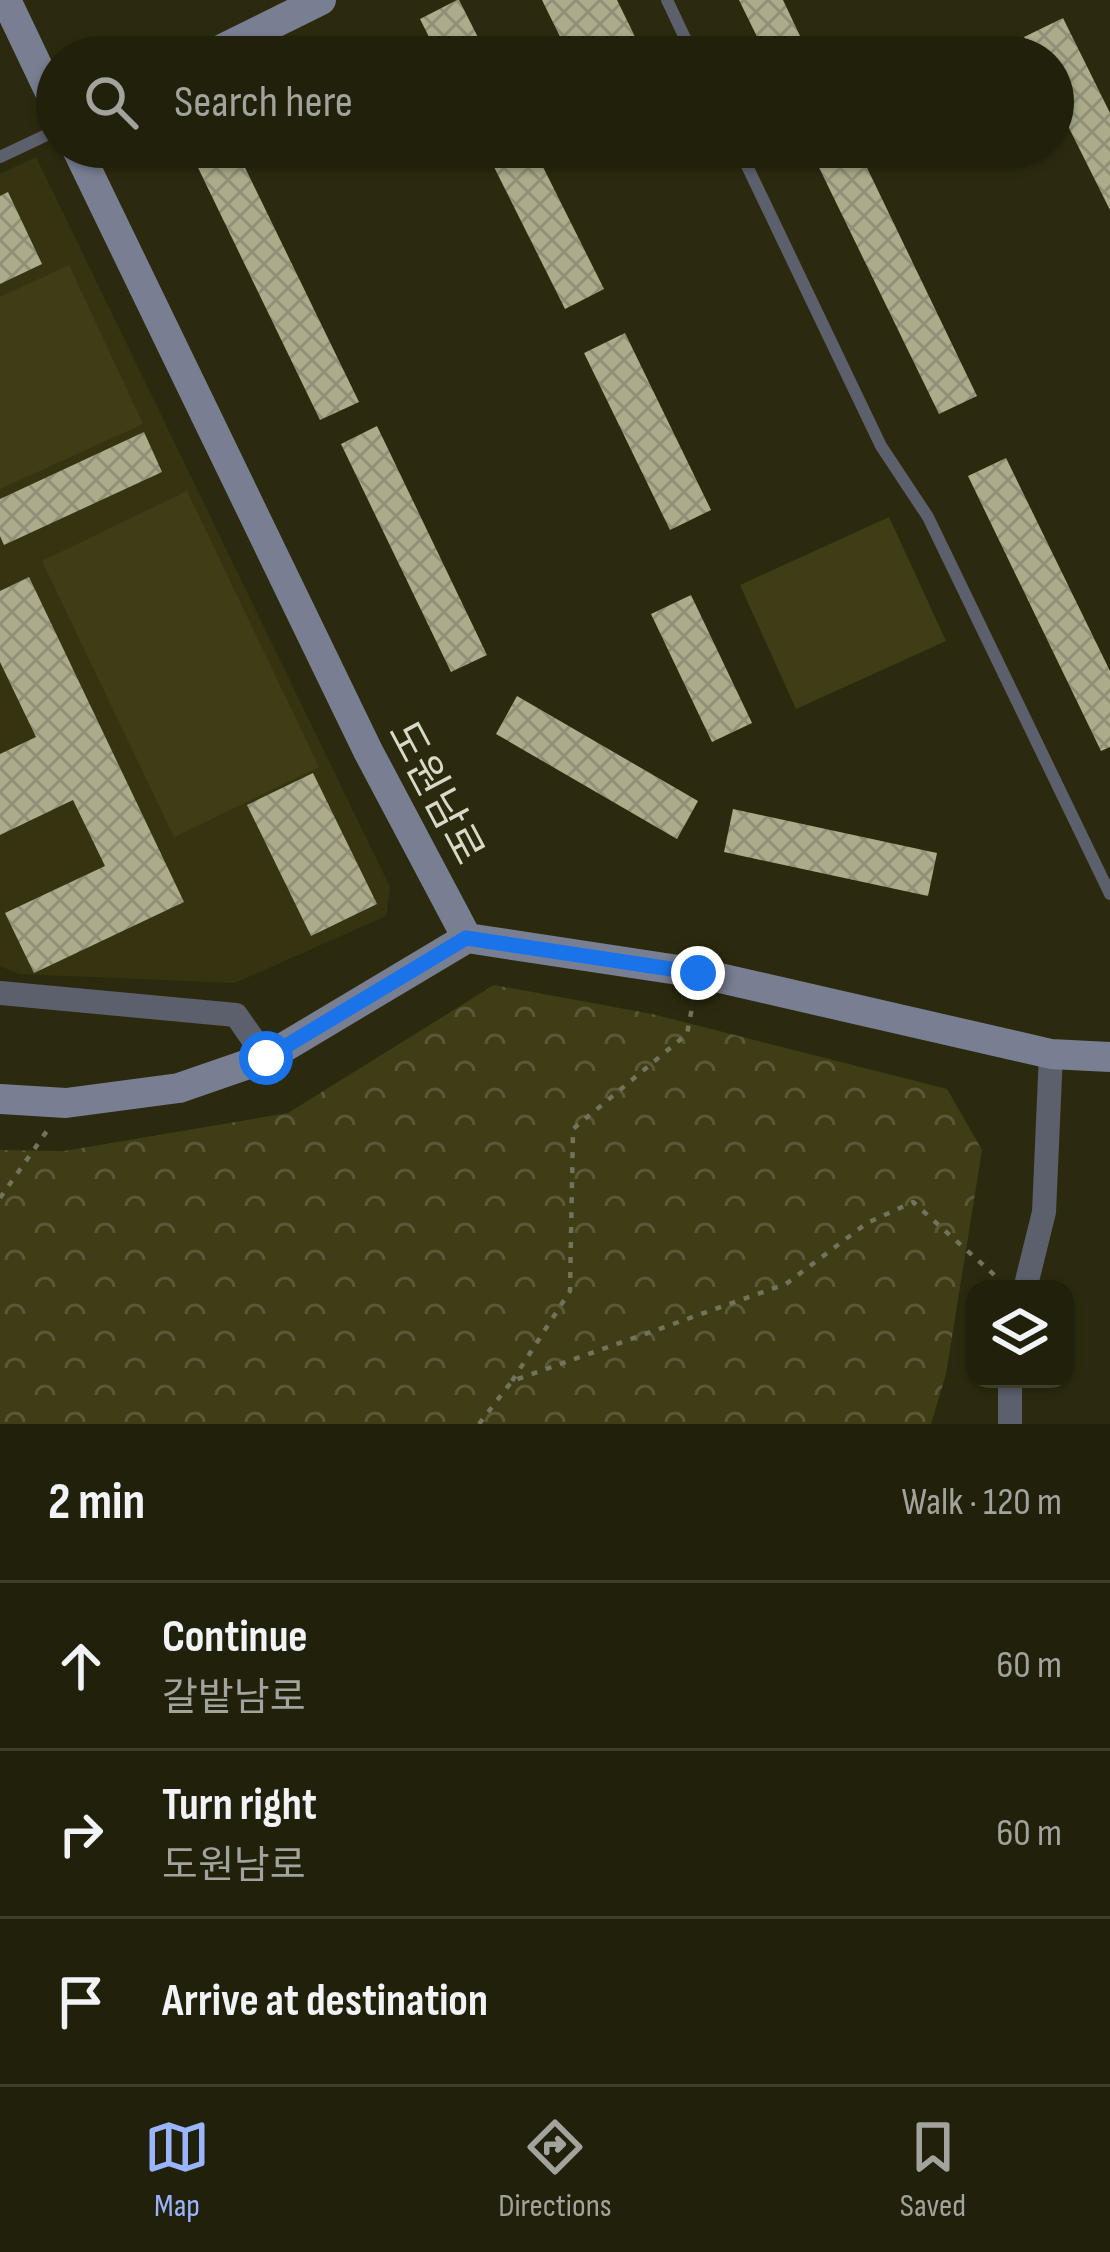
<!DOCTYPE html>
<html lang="en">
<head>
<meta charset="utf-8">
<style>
  body { margin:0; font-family:"Sofia Sans Condensed","Noto Sans KR",sans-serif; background:#2d2d18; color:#f1f3f6 }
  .controls { position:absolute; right:36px; bottom:36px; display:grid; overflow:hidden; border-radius:24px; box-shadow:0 3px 9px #0004 }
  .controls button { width:108px; height:108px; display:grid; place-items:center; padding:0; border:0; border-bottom:3px solid #3e3e2b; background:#21200a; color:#f1f3f6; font:60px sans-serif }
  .stop { position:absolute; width:36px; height:36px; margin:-27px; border:9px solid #1a73e8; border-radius:50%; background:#fff }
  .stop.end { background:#1a73e8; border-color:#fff; box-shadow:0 3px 12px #0008 }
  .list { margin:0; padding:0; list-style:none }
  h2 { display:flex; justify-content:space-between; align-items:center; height:156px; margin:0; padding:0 48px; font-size:51px }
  h2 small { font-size:39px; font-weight:400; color:#a2a39c }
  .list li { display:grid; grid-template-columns:78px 1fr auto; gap:36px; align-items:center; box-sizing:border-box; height:168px; padding:0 48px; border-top:3px solid #3e3e2b }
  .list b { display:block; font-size:45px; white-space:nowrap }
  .list p { margin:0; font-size:39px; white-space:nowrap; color:#a2a39c }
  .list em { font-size:39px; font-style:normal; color:#a2a39c }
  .icon { flex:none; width:66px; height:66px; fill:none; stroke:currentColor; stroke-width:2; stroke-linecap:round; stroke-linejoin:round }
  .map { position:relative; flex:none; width:1110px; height:1424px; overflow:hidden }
  .search { position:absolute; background:#21200a; box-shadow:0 3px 9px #0004; left:36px; right:36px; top:36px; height:132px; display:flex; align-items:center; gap:30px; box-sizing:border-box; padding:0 42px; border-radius:66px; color:#a2a39c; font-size:45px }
  .sheet { height:660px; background:#21200a }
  nav { display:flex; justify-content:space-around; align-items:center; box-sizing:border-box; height:168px; border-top:3px solid #3e3e2b; background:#21200a; font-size:33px; color:#a2a39c }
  nav a { display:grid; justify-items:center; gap:6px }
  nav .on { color:#9ab5fd }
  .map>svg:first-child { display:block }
</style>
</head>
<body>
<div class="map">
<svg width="1110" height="1424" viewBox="0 0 1110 1424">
  <defs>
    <pattern id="forest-crowns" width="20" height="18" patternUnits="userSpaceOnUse" patternTransform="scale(3)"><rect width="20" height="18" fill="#3f3d16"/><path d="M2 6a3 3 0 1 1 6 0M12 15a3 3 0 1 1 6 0" fill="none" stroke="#5a5836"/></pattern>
    <pattern id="building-cross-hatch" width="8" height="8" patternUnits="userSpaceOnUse" patternTransform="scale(3)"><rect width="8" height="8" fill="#acab8b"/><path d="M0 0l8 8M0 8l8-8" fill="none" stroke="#919077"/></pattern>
  </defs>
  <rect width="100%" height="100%" fill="#2c2a0e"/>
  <path fill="#363410" d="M36,157L390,887L386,916L235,983L19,974L0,966V174Z"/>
  <path fill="#3f3d16" d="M69,265L143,424L0,489V297Z
    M187,491L319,767L174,837L42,561Z
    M889,517L946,641L796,709L740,585Z"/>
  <path fill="url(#forest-crowns)" d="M494,985L652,1014L947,1089L982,1150L946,1374L931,1424H0V1150L64,1151L288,1113Z"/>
  <path fill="url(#building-cross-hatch)" d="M457,0H459L488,57H439L420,19Z
    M542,0H617L645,57H570Z
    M739,0H783L810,57H767Z
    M1063,18L1110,113V210L1053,96V57H1034L1024,37Z
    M375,38L384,57H333Z
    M188,147H235L359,402L320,420Z
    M484,147H533L604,289L565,309Z
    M809,147H857L977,396L939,414Z
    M8,192L42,264L0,284V196Z
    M625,333L711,510L670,530L584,353Z
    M377,426L487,655L451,672L341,444Z
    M144,432L162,472L4,545L0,536V499Z
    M1006,458L1110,671V747L1101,751L968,476Z
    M29,577L184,902L34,973L5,913L105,866L73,800L0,835V754L36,737L0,662V591Z
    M691,595L752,723L712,742L651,614Z
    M517,696L698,801L677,839L496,734Z
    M313,773L377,904L311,936L247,805Z
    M733,809L937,853L928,896L724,852Z"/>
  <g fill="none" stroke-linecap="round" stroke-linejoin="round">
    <path stroke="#73725a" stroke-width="4.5" stroke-dasharray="6 9" stroke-linecap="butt" d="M0,1198L49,1128
      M512,1381L570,1291L573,1129L687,1034L693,1002
      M479,1424L512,1381L786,1284L867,1223L913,1202L1001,1281"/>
    <path stroke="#5c606c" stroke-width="12" d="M667,0L694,57
      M738,147L881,446L928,517L1110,894
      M0,157L57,130"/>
    <path stroke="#5c606c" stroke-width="24" d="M0,993L236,1015L266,1058
      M1025,1289L1044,1212L1051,1054
      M1010,1379V1424"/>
    <path stroke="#787f92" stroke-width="30" d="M6,0L57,107
      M206,57L321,0
      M76,147L368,751L467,938L698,973L1051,1054L1110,1057
      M0,1099L66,1103L179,1088L266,1058L467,938"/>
  </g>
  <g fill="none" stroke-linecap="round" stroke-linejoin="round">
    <path stroke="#1a73e8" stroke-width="15" d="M266,1058L466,938L698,973"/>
  </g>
  <g text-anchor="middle" stroke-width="12" stroke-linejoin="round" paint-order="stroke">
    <g font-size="42" fill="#d9d9c8" stroke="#2c2a0e">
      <text transform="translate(437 792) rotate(62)" y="15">도원남로</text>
    </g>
  </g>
</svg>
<div class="controls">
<button><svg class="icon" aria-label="layers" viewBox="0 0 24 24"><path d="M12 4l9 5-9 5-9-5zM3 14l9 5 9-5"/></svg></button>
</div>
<div class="stop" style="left:266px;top:1058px"></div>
<div class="stop end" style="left:698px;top:973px"></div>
<div class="search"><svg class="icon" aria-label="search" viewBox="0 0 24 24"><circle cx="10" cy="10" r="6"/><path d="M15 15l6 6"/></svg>Search here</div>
</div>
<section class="sheet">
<h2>2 min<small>Walk · 120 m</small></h2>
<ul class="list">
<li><svg class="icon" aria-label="ahead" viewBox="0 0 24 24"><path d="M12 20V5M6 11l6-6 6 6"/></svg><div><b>Continue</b><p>갈밭남로</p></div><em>60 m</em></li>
<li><svg class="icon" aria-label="right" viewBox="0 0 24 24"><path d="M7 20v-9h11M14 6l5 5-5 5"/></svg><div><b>Turn right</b><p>도원남로</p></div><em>60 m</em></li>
<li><svg class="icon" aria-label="arrive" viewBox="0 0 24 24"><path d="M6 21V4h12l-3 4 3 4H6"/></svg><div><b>Arrive at destination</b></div></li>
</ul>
</section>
<nav>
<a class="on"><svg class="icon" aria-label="map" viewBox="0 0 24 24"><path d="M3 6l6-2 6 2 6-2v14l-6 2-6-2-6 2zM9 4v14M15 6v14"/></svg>Map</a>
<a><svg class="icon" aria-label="directions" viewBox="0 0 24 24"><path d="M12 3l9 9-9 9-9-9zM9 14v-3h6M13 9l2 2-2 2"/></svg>Directions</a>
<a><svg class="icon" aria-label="saved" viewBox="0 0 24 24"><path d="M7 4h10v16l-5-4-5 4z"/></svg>Saved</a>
</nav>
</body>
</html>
